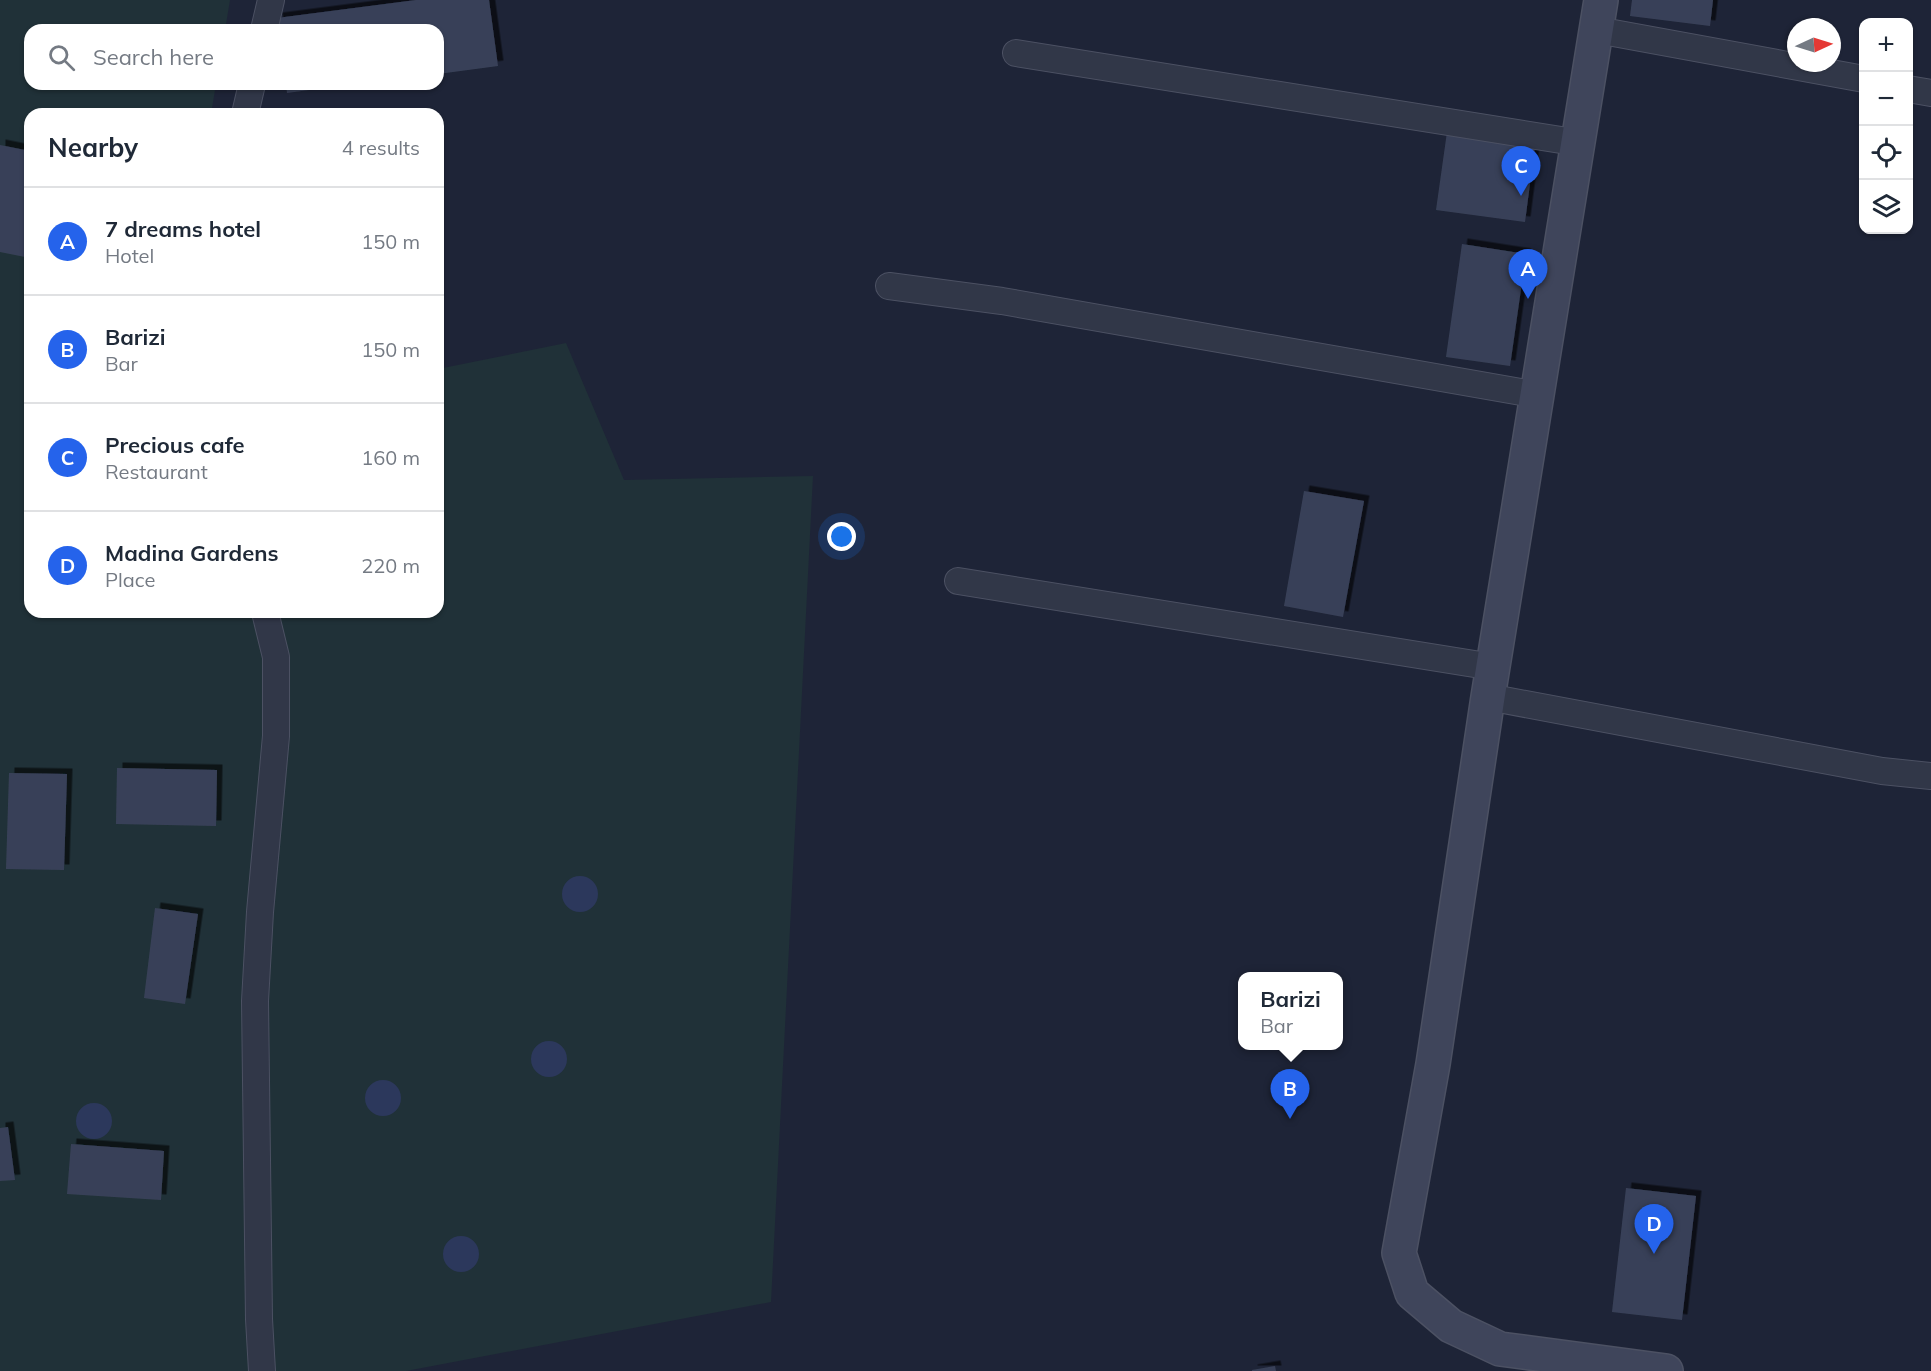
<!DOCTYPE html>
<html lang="en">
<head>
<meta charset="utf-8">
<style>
  body { margin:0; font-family:Mulish,sans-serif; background:#f2f2f3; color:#1f2937 }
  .controls { position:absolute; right:18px; top:18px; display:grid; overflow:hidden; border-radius:12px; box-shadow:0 2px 4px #0004 }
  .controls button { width:54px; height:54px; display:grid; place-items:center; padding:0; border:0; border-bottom:2px solid #e0e1e3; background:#fff; color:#1f2937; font:30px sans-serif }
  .compass { position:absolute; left:1787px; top:18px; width:54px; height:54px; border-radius:50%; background:#fff; box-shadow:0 2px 4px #0004; rotate:86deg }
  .you { position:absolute; left:842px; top:537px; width:21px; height:21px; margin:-15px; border:4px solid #fff; border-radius:50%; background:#1a73e8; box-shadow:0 0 0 9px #1a73e833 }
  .badge { display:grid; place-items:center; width:39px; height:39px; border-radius:50%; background:#2563eb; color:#fff; font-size:20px; font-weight:700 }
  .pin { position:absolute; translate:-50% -50px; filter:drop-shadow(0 2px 3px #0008) }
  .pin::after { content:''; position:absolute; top:32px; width:21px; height:18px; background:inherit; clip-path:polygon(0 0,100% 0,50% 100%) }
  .popup { position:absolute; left:1238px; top:972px; width:105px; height:78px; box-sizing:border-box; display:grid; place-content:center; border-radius:12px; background:#fff; filter:drop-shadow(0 2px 4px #0005); font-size:20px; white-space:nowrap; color:#747a83 }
  .popup b { font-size:22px; color:#1f2937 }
  .popup::after { content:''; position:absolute; left:50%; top:100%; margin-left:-12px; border:12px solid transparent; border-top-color:#fff }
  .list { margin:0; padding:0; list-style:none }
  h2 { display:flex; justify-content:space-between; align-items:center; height:78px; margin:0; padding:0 24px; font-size:26px }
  h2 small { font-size:20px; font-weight:400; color:#747a83 }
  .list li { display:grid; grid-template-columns:39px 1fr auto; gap:18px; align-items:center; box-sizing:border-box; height:108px; padding:0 24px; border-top:2px solid #e0e1e3 }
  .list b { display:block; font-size:22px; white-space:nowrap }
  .list p { margin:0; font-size:20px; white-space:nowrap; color:#747a83 }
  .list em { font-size:20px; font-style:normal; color:#747a83 }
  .icon { flex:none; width:33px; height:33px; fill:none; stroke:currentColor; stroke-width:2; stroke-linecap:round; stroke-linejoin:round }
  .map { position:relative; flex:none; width:1931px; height:1371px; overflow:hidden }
  .search { position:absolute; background:#fff; box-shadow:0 2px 4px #0004; left:24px; top:24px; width:420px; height:66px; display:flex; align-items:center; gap:15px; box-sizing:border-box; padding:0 21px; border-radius:18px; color:#747a83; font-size:22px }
  .panel { position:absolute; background:#fff; box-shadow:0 2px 4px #0004; left:24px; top:108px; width:420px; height:510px; border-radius:18px }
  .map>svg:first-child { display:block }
</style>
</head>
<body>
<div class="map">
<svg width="1931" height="1371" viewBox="0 0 1931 1371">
  <defs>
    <filter id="shadow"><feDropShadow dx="5.5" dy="-5.5" stdDeviation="0" flood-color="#0009"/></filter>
  </defs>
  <rect width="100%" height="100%" fill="#1e2437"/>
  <path fill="#203138" d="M0,0H230L225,30H30V84H216L211,114H30V612H438V369L566,343L624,480L813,476L771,1302L406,1371H0Z"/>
  <path fill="#2c385c" d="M562 894a18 18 0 1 1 36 0a18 18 0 1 1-36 0Z
    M531 1059a18 18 0 1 1 36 0a18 18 0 1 1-36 0Z
    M365 1098a18 18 0 1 1 36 0a18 18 0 1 1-36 0Z
    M76 1121a18 18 0 1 1 36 0a18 18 0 1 1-36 0Z
    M443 1254a18 18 0 1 1 36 0a18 18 0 1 1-36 0Z"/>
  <path fill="#394158" filter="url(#shadow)" d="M416,0H489L498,66L438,74V30H279L277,18Z
    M1632,0H1713L1710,26L1630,16Z
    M286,84H346V85L287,93Z
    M1447,132L1535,145L1525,222L1436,210Z
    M0,145L30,151V258L0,252Z
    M1462,244L1526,254L1510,366L1446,357Z
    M1304,491L1364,501L1343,617L1284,606Z
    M117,768L217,770L216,826L116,824Z
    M9,773L67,774L64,870L6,869Z
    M155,908L198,914L185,1004L144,998Z
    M8,1127L15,1180L0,1181V1128Z
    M71,1144L164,1151L161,1200L67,1194Z
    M1626,1188L1696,1196L1682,1320L1612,1312Z
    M1275,1366L1276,1371H1252V1370Z"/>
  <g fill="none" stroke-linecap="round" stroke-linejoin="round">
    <g stroke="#4c5163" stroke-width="28">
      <path id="street" d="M264,30L271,0
        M1597,30L1864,79
        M1016,53L1580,143
        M1908,89L1931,93
        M245,114L252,84
        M889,286L1002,301L1538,395
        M958,581L1493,667
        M1488,697L1882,771L1931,776
        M262,1371L259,1319L255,1001L260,912L276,736V657L265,612"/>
    </g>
    <g stroke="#4c5163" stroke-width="36">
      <path id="secondary" d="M1601,0L1488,697L1433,1064L1399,1253L1412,1293L1451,1326L1500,1349L1666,1371"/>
    </g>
    <use href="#street" stroke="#313748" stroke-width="26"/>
    <use href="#secondary" stroke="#3f455b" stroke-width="33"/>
  </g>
</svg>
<div class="controls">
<button>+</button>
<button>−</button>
<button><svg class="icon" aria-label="locate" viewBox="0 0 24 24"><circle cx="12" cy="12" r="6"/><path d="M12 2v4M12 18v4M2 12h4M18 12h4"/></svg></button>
<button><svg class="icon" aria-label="layers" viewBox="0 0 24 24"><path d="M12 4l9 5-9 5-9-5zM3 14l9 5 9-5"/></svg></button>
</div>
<svg class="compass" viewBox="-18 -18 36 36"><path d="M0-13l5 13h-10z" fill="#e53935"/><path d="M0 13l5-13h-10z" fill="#747a83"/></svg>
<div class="you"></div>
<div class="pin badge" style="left:1528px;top:299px">A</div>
<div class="pin badge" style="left:1290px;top:1119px">B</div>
<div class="popup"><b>Barizi</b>Bar</div>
<div class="pin badge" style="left:1521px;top:196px">C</div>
<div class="pin badge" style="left:1654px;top:1254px">D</div>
<div class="search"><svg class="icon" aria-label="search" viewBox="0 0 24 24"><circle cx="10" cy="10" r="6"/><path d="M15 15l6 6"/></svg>Search here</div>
<section class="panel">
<h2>Nearby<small>4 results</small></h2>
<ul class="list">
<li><span class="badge">A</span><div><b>7 dreams hotel</b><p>Hotel</p></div><em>150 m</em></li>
<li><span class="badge">B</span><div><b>Barizi</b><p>Bar</p></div><em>150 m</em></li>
<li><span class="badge">C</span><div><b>Precious cafe</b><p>Restaurant</p></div><em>160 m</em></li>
<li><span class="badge">D</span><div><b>Madina Gardens</b><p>Place</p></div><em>220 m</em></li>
</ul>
</section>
</div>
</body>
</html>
